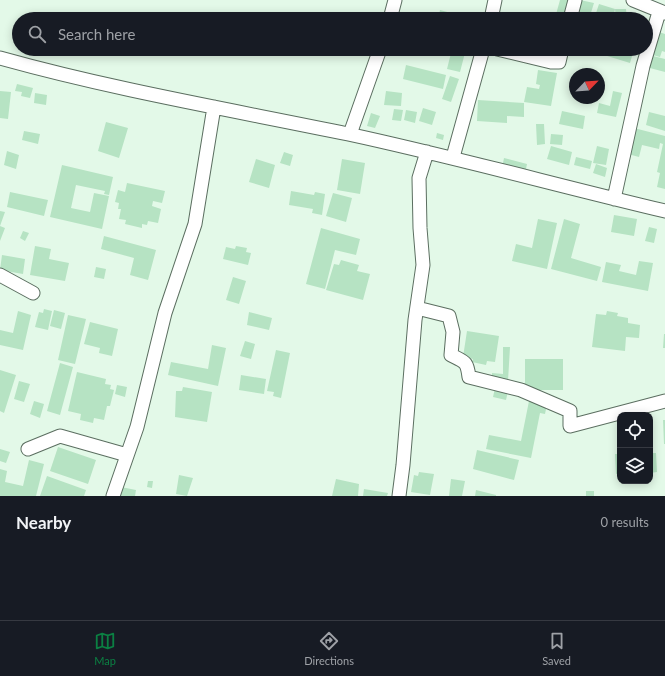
<!DOCTYPE html>
<html lang="en">
<head>
<meta charset="utf-8">
<style>
  body { margin:0; font-family:Lato,sans-serif; background:#242831; color:#f1f3f6 }
  .controls { position:absolute; right:12px; bottom:12px; display:grid; overflow:hidden; border-radius:8px; box-shadow:0 2px 10px #0003 }
  .controls button { width:36px; height:36px; display:grid; place-items:center; padding:0; border:0; border-bottom:1px solid #363941; background:#171b24; color:#f1f3f6; font:20px sans-serif }
  .compass { position:absolute; left:569px; top:68px; width:36px; height:36px; border-radius:50%; background:#171b24; box-shadow:0 2px 10px #0003; rotate:65deg }
  .list { margin:0; padding:0; list-style:none }
  h2 { display:flex; justify-content:space-between; align-items:center; height:52px; margin:0; padding:0 16px; font-size:17px }
  h2 small { font-size:13px; font-weight:400; color:#9ea1a6 }
  .icon { flex:none; width:22px; height:22px; fill:none; stroke:currentColor; stroke-width:2; stroke-linecap:round; stroke-linejoin:round }
  .map { position:relative; flex:none; width:665px; height:496px; overflow:hidden }
  .search { position:absolute; background:#171b24; box-shadow:0 2px 10px #0003; left:12px; right:12px; top:12px; height:44px; display:flex; align-items:center; gap:10px; box-sizing:border-box; padding:0 14px; border-radius:22px; color:#9ea1a6; font-size:15px }
  .sheet { height:124px; background:#171b24 }
  nav { display:flex; justify-content:space-around; align-items:center; box-sizing:border-box; height:56px; border-top:1px solid #363941; background:#171b24; font-size:11px; color:#9ea1a6 }
  nav a { display:grid; justify-items:center; gap:2px }
  nav .on { color:#0b8043 }
  .map>svg:first-child { display:block }
</style>
</head>
<body>
<div class="map">
<svg width="665" height="496" viewBox="0 0 665 496">
  <rect width="100%" height="100%" fill="#e3f9e8"/>
  <path fill="#b6e3c3" d="M560,0H573L568,19L555,18Z
    M580,0L594,3L589,19H574Z
    M599,4L615,9L613,19L595,16Z
    M615,9H626L627,19H616Z
    M440,10L462,16V19H438Z
    M35,13V19H23L22,15Z
    M656,31L665,34V52L662,51L660,57L649,54Z
    M452,49H466L460,72L447,69Z
    M591,49H634L630,63L591,51Z
    M649,55L665,59V72L646,67Z
    M406,65L446,75L443,89L403,79Z
    M538,70L557,73L551,106L524,102L527,87L539,89L540,85L536,84Z
    M450,76L459,79L451,102L442,99Z
    M17,84L33,88L30,98L21,96L22,92L15,91Z
    M0,91L11,92L8,119L0,118Z
    M386,91L402,93L401,106L384,105Z
    M613,91L622,93L616,117L597,113L599,103L610,106Z
    M35,93L47,95L46,105L34,103Z
    M478,100L524,103V117L507,116V123L477,121Z
    M423,108L436,112L432,125L419,121Z
    M394,109L403,110L401,121L392,120Z
    M406,110L417,112L415,123L404,120Z
    M562,111L585,116L583,129L559,124Z
    M649,112L665,116V131L646,125Z
    M371,113L380,116L375,128L367,126Z
    M106,122L128,128L119,158L98,151Z
    M536,124H544L545,144L537,145Z
    M630,127L665,136V189L657,187L660,173L657,172L663,144L660,143L659,149L642,145L639,157L624,153Z
    M24,131L40,134L38,144L22,140Z
    M437,133L444,135L443,140L436,138Z
    M551,134L563,135L562,145L550,144Z
    M551,146L572,152L569,165L547,159Z
    M597,146L609,149L606,165L593,163Z
    M7,151L19,155L16,169L4,165Z
    M284,152L293,155L290,166L280,163Z
    M576,157L592,161L590,169L574,165Z
    M504,158L527,164L525,174L502,168Z
    M256,159L275,165L269,188L249,182Z
    M342,159L365,163L360,194L337,190Z
    M596,164L607,168L605,177L593,173Z
    M62,165L113,177L109,195L104,194L105,191L76,185L71,208L90,212L94,193L109,196L102,229L50,217Z
    M127,183L165,191L162,203L153,201L152,206L161,209L158,223L148,221L147,225L142,224V228L125,224L126,220L119,219L121,209H118L119,203L115,202L118,190L125,192Z
    M291,191L314,195L315,192L325,194L322,215L312,213L313,209L289,205Z
    M10,192L48,200L44,216L7,207Z
    M333,193L352,198L346,222L326,216Z
    M0,211L5,212L0,226L5,228L0,241Z
    M614,215L637,219L634,236L611,232Z
    M538,219L557,223L547,269L512,261L516,244L532,248Z
    M564,219L580,224L571,258L601,267L597,281L551,269Z
    M649,227L657,229L654,243L645,241Z
    M321,228L360,239L356,255L335,250L325,289L306,284Z
    M23,231L29,233L25,241L20,238Z
    M104,236L156,250L148,280L130,275L134,258L101,249Z
    M35,246L51,249L49,259L69,263L65,281L30,275Z
    M236,246L247,248L246,252L251,253L248,265L223,259L226,247L235,249Z
    M2,255L25,259L23,274L0,270Z
    M341,260L359,265L357,271L370,274L363,300L326,290L334,264L339,265Z
    M639,261L653,263L648,291L602,282L606,262L621,265L619,271L636,275Z
    M96,267L106,269L104,279L94,277Z
    M233,277L246,281L239,304L226,300Z
    M44,309L52,311L48,330L35,327L39,312L43,313Z
    M54,310L65,313L61,329L50,326Z
    M18,311L31,315L23,350L0,345V330L13,333Z
    M607,311L618,313L617,316L628,318V323L640,325L639,338L626,337L625,351L592,347L596,314L606,315Z
    M249,312L272,318L269,330L247,325Z
    M68,315L86,319L75,364L58,360Z
    M90,322L118,329L112,356L99,353L100,348L84,344Z
    M467,331L499,336L495,362L487,361L486,365L472,362L473,359L463,357Z
    M664,334H665V348H663Z
    M245,341L255,344L251,359L240,356Z
    M212,345L226,348L218,386L168,375L171,362L208,369Z
    M503,347H510L508,381H492V373L503,374Z
    M276,350L290,353L281,398L273,396L274,392L267,391Z
    M525,359H563V390H525Z
    M60,363L73,367L60,415L47,411Z
    M0,370L16,375L4,413L0,411Z
    M77,372L106,379L105,384L111,385L110,389L114,390L110,406H107L104,420L94,418L93,423L80,420L81,414L68,411Z
    M241,375L266,379L264,394L239,390Z
    M19,381L30,384L24,402L14,399Z
    M117,385L127,387L125,397L115,394Z
    M183,387L212,392L207,422L175,417L176,391H182Z
    M495,388L508,391L506,400L493,397Z
    M34,401L44,404L40,418L30,414Z
    M529,401L547,404L545,414L540,413L531,458L486,449L489,435L521,441Z
    M663,420H665V444H664Z
    M58,447L96,460L88,484L50,471Z
    M0,449L10,452L6,463L0,461Z
    M477,450L519,460L514,480L473,469Z
    M650,453H656L657,472L650,473Z
    M615,454H620V473L616,474Z
    M29,460L44,464L36,496H0V469L7,471L5,482L23,486Z
    M419,472L434,474L430,495L411,492L414,475L418,476Z
    M179,475L193,478L187,496L176,494Z
    M47,476L86,490L84,496H40Z
    M336,479L359,484L358,496H332Z
    M451,479L465,481L462,496H449Z
    M148,481H153L152,488L147,487Z
    M121,487L136,490L135,496H120Z
    M364,489L388,493L387,496H363Z
    M476,490L496,495V496H475Z
    M586,491H594V496H586Z"/>
  <g fill="none" stroke-linecap="round" stroke-linejoin="round">
    <g stroke="#5b6e60" stroke-width="15">
      <path id="street" d="M633,0L665,13
        M390,19L395,0
        M491,19L495,0
        M570,19L575,0
        M497,49L551,62H559L562,49
        M0,58C115,90 232,110 348,134C455,157 559,186 665,211
        M350,134L380,49
        M453,157L483,49
        M614,199L643,66L659,12
        M0,275L33,293
        M417,308L449,316L453,332L451,355C465,362 467,361 469,377L521,390L570,411V426L665,401
        M28,449L60,436L127,455
        M113,496L137,427L165,313L195,224L214,107
        M399,496L403,465L415,320L423,265L420,228L419,178L427,152"/>
    </g>
    <use href="#street" stroke="#fff" stroke-width="13"/>
  </g>
</svg>
<div class="controls">
<button><svg class="icon" aria-label="locate" viewBox="0 0 24 24"><circle cx="12" cy="12" r="6"/><path d="M12 2v4M12 18v4M2 12h4M18 12h4"/></svg></button>
<button><svg class="icon" aria-label="layers" viewBox="0 0 24 24"><path d="M12 4l9 5-9 5-9-5zM3 14l9 5 9-5"/></svg></button>
</div>
<svg class="compass" viewBox="-18 -18 36 36"><path d="M0-13l5 13h-10z" fill="#e53935"/><path d="M0 13l5-13h-10z" fill="#9ea1a6"/></svg>
<div class="search"><svg class="icon" aria-label="search" viewBox="0 0 24 24"><circle cx="10" cy="10" r="6"/><path d="M15 15l6 6"/></svg>Search here</div>
</div>
<section class="sheet">
<h2>Nearby<small>0 results</small></h2>
<ul class="list">
</ul>
</section>
<nav>
<a class="on"><svg class="icon" aria-label="map" viewBox="0 0 24 24"><path d="M3 6l6-2 6 2 6-2v14l-6 2-6-2-6 2zM9 4v14M15 6v14"/></svg>Map</a>
<a><svg class="icon" aria-label="directions" viewBox="0 0 24 24"><path d="M12 3l9 9-9 9-9-9zM9 14v-3h6M13 9l2 2-2 2"/></svg>Directions</a>
<a><svg class="icon" aria-label="saved" viewBox="0 0 24 24"><path d="M7 4h10v16l-5-4-5 4z"/></svg>Saved</a>
</nav>
</body>
</html>
